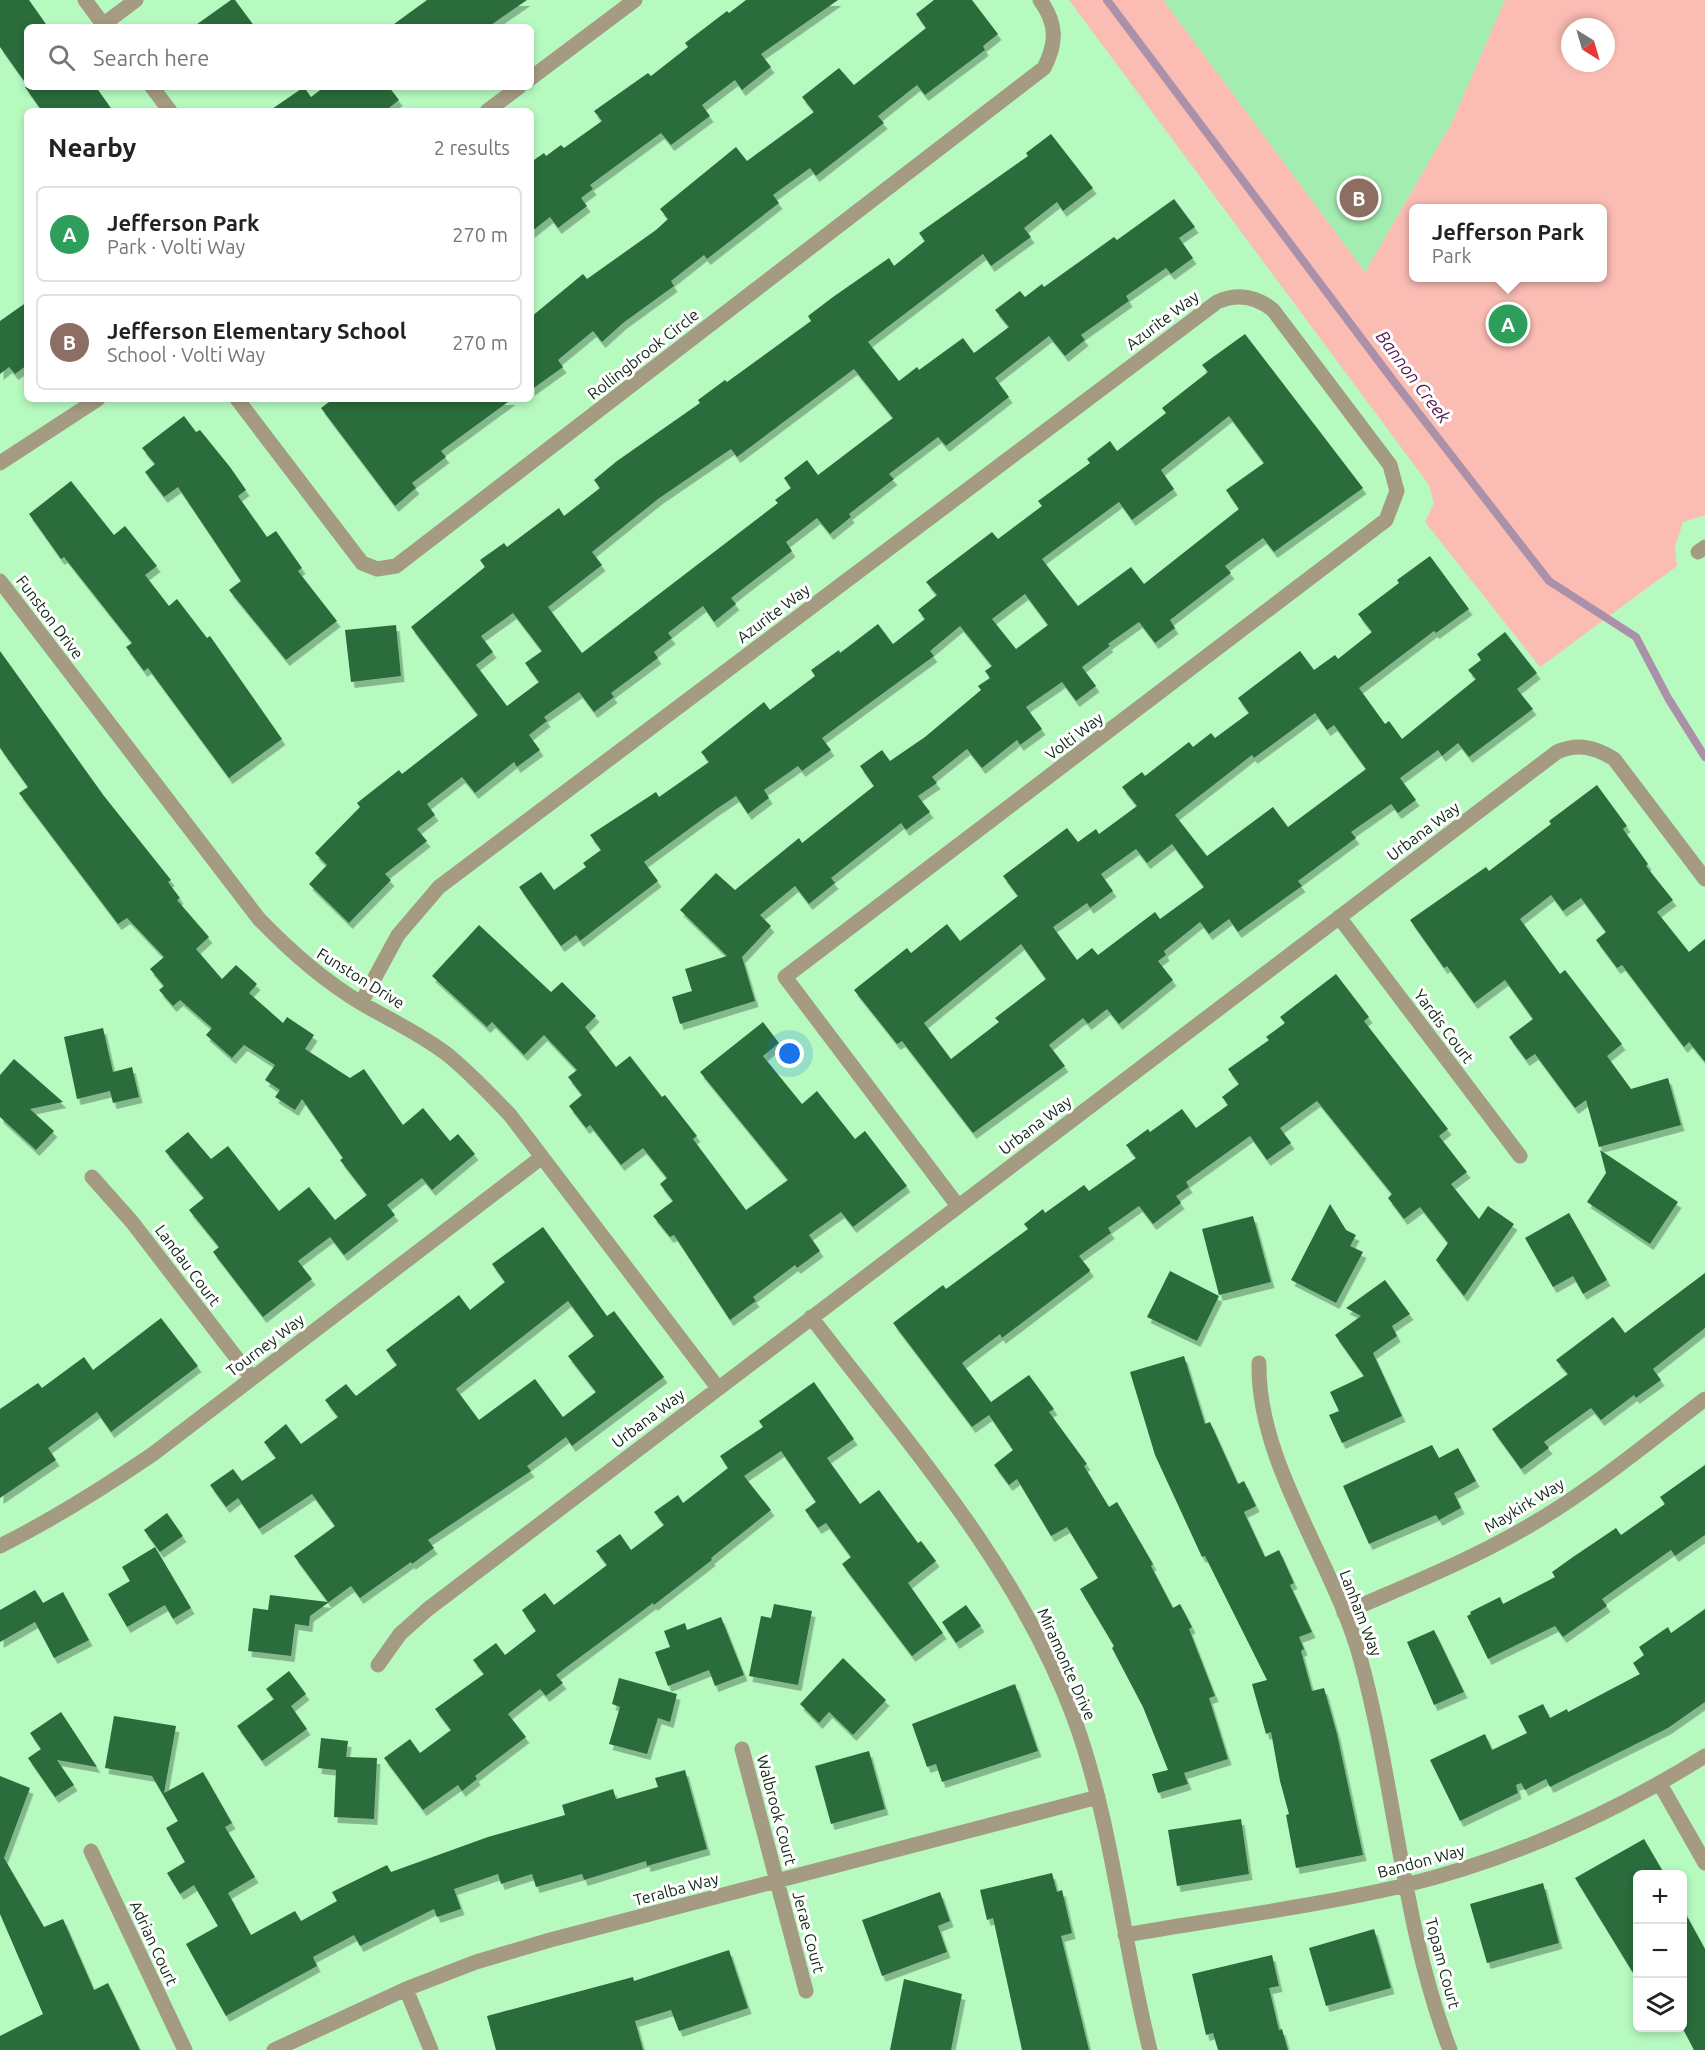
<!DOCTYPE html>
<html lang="en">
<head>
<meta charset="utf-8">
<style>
  body { margin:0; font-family:Ubuntu,sans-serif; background:#f2f2f2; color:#222 }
  .controls { position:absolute; right:18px; bottom:18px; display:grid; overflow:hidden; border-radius:9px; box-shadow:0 3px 9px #0003 }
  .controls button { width:54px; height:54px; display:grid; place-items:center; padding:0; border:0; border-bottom:2px solid #e0e0e0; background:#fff; color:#222; font:30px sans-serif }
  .compass { position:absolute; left:1561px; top:18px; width:54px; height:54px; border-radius:50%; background:#fff; box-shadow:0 3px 9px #0003; rotate:143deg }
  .you { position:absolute; left:790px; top:1054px; width:21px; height:21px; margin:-15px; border:4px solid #fff; border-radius:50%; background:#1a73e8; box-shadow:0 0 0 9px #1a73e833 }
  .badge { display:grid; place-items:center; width:39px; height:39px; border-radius:50%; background:#1a73e8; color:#fff; font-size:20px; font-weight:700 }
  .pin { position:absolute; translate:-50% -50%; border:3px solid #fff; box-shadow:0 2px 6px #0006 }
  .popup { position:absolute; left:1409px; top:204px; width:198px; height:78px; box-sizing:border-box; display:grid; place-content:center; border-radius:9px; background:#fff; filter:drop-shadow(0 2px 4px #0005); font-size:20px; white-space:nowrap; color:#767676 }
  .popup b { font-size:22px; color:#222 }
  .popup::after { content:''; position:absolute; left:50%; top:100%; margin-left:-12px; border:12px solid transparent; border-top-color:#fff }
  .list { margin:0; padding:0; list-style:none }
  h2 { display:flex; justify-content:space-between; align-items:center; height:78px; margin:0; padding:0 24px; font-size:26px }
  h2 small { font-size:20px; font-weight:400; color:#767676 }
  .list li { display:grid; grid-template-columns:39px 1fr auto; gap:18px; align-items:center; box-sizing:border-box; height:96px; margin:0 12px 12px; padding:0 12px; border:2px solid #e0e0e0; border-radius:9px }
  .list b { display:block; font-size:22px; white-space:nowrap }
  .list p { margin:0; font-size:20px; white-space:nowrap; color:#767676 }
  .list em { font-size:20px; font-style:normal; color:#767676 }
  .icon { flex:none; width:33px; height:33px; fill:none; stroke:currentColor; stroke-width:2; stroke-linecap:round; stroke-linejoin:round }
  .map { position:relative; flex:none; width:1705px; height:2050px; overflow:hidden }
  .search { position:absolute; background:#fff; box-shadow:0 3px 9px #0003; left:24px; top:24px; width:510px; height:66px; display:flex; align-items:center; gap:15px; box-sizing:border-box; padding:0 21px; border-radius:9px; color:#767676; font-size:22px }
  .panel { position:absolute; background:#fff; box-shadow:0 3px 9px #0003; left:24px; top:108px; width:510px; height:294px; border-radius:9px }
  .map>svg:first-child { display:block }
</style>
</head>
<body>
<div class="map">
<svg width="1705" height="2050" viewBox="0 0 1705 2050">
  <defs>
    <filter id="shadow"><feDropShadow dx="3.5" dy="6" stdDeviation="0" flood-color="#0004"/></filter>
  </defs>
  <rect width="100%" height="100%" fill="#b6fac0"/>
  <path fill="#a4edb0" d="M1163,0H1505L1451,124L1365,272Z"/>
  <path fill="#fbbcb3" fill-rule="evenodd" d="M1069,0H1163L1365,272L1451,124L1505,0H1705V515L1683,522L1675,547L1677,566L1540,667L1425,522L1434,503L1429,485ZM1570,27H1606V63H1570ZM1414,208H1603V278H1414Z"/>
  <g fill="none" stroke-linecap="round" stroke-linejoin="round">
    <path stroke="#aa90a9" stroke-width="8" d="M1107,0L1392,379L1549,581L1636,637L1668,698L1705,757"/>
  </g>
  <path fill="#2a6c3a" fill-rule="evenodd" filter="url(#shadow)" d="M0,0H29L48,27H27V85L0,47Z
    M231,0H235L255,27H193Z
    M427,0H527L488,27H390Z
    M746,0H838L761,54L771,67L742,90L735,80L702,105L710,116L671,145L661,133L590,185L593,189L581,198L587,206L558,228L550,217L531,232V162L544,153L546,156L561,145L564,148L602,121L594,111L648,73L651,76L688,47L685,43L727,11L729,13Z
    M934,0H972L998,34L983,46L985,50L925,95L917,85L878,116L884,123L816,176L810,168L773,195L779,203L707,259L704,255L671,281L674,286L623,323L602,342L593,331L558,360L563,367L531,390V317L583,274L587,279L656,230L668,219L660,209L736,147L747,161L814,112L802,97L839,68L854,85L926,28L916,14Z
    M25,87H96L113,111H42Z
    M304,87L311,97L324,87H389L399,100L385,111H269Z
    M1051,134L1093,188L1063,211L1057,202L1024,228L1031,237L991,266L983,254L868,342L899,381L917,367L919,370L963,338L974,353L1009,327L995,310L1020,291L1025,297L1042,284L1044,287L1114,237L1117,240L1174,199L1195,227L1179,238L1193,258L1171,274L1166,268L1126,296L1129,301L1081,335L1085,340L1065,356L1049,336L995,378L1009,397L946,446L938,437L889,474L894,479L849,514L851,517L830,534L817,518L786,542L792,551L731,598L736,604L714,622L703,606L668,633L672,638L654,652L658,658L611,693L614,697L594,712L579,692L544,717L547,721L529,735L540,750L517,767L514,762L475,793L462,777L427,804L435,815L417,829L427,841L385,874L391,880L349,923L309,884L327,865L315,853L360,807L357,803L399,770L402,774L478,715L411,627L485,567L480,560L504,543L507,547L559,508L564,516L600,488L594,480L617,461L700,403L698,400L725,380L727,382L811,321L808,316L833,297L889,258L894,266L925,241L919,233L1028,156L1026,153ZM854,369L893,418L818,475L807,460L784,478L791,488L775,500L778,503L582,653L548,607L602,565L592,552L658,499L731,449L737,457ZM513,613L542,651L525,663L539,682L507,706L476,665L493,652L481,636Z
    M27,302V365L15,374L9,367L0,374V321Z
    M1245,334L1363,488L1274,552L1263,538L1225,566L1231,573L1170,620L1175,628L1155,643L1139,622L1108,644L1110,646L1082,667L1096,686L1076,701L1062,682L1026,707L1042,729L1020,745L1017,740L982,768L967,749L932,777L937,783L918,796L930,812L906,830L901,823L831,878L835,883L809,904L795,886L760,915L771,926L742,957L755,1001L680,1024L672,997L692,991L685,969L727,956L680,910L716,873L735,890L799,838L802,843L874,786L860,766L882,750L890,761L925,737L981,690L978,686L990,678L985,671L992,666L960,626L930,651L934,656L822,738L831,750L802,771L798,766L764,790L769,798L748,814L736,796L715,810L644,862L658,881L580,941L576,935L561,946L519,887L541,872L554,890L586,867L583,863L601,850L590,835L656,792L659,797L709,762L701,752L764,702L770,710L815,676L811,670L839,650L840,653L878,624L893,644L925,619L918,610L937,595L926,582L992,532L998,539L1042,506L1038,501L1090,463L1087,459L1110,441L1117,451L1166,413L1162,408L1208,372L1202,365ZM1229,416L1264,463L1226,490L1239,509L1144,584L1131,567L1078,606L1042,559L1119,502L1132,520L1174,489L1161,470ZM1025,594L1048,625L1016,649L992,619Z
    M333,399H512L441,451L446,457L412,483L416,488L395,506L321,408Z
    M184,416L196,432L200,430L230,467L246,490L238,496L267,537L276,531L302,568L298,571L337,621L286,660L229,590L241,581L178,487L164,497L145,472L155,464L142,448Z
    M71,481L114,535L125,526L157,566L145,575L169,606L177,599L207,638L210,636L282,739L229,778L148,668L144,671L126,647L132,643L64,557L61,559L29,514Z
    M1430,556L1469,609L1436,633L1434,631L1359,688L1385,724L1389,721L1402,739L1476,679L1468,670L1481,660L1477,654L1505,632L1537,673L1517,689L1533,709L1469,757L1458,743L1442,756L1438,750L1400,778L1416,800L1398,813L1391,804L1351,832L1356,838L1298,881L1302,886L1238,932L1229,919L1209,934L1200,922L1164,951L1166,955L1158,961L1173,980L1119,1024L1107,1009L1088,1024L1083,1018L1049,1045L1065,1066L973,1133L902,1041L897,1044L854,990L907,948L911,953L947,924L960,941L1018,896L1003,876L1067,828L1078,842L1096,829L1099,834L1137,806L1122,787L1142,772L1145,776L1189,742L1193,747L1211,733L1215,738L1249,713L1238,698L1300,651L1314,670L1335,655L1338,659L1372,632L1358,614L1399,583L1397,580ZM1315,713L1327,730L1334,725L1366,769L1288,827L1273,807L1207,856L1175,815L1252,755L1254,758ZM1172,844L1204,887L1160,919L1155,912L1098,955L1092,948L1077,960L1053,927L1087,903L1090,908L1113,891L1101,874L1136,849L1147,863ZM1021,944L1046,979L995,1018L999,1022L951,1059L924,1023Z
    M396,625L401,676L351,682L345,630Z
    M0,651L104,796L171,880L168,882L180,898L177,900L209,937L196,949L222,979L236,965L257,984L249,993L283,1023L287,1017L314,1035L305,1049L350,1078L364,1069L403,1125L423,1108L450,1141L458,1134L475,1154L432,1190L422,1178L387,1205L395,1215L344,1255L330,1237L298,1261L312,1279L263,1317L213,1252L219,1247L189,1210L204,1198L165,1151L188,1132L211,1159L228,1146L279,1211L309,1187L335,1220L367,1195L340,1160L343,1158L302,1099L295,1110L275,1097L280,1090L265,1080L275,1065L244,1045L232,1058L206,1035L212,1028L180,1000L173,1006L159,990L164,986L150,969L164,957L127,918L118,924L19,793L28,787L0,748Z
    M1597,785L1627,826L1623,829L1648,864L1646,866L1673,900L1657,912L1689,952L1705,939V1062L1689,1042L1684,1047L1622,965L1617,968L1596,940L1606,932L1581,898L1563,911L1551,895L1520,919L1560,974L1565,970L1622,1044L1607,1056L1631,1089L1668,1078L1681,1125L1599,1147L1586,1100L1575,1108L1535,1054L1526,1060L1509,1037L1533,1019L1505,980L1474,1003L1447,966L1444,968L1410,920L1486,867L1489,871L1551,824L1549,821Z
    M479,925L551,992L562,982L596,1016L585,1027L616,1067L630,1056L662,1097L665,1095L697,1136L693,1139L746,1210L788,1180L700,1072L763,1022L779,1043L763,1056L802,1104L817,1091L855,1139L865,1131L907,1186L853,1227L841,1212L809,1235L820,1251L797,1268L795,1265L753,1297L756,1301L730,1320L674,1235L670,1237L653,1216L673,1201L660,1184L667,1178L643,1148L621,1165L590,1125L586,1128L569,1106L582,1095L568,1077L577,1070L544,1035L524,1055L492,1022L487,1027L432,976Z
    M1336,974L1369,1017L1364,1021L1448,1129L1439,1136L1467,1172L1451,1184L1479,1219L1488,1206L1514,1224L1464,1296L1436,1260L1448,1243L1420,1207L1404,1219L1388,1198L1392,1194L1317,1101L1280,1128L1291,1143L1267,1160L1250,1136L1186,1182L1189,1187L1176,1196L1181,1203L1153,1224L1139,1206L1108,1228L1111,1233L1079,1256L1090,1270L1089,1272L1002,1338L1000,1334L962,1363L991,1402L1029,1375L1054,1409L1049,1412L1087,1464L1084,1466L1109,1507L1117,1502L1153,1564L1151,1566L1173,1608L1180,1604L1192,1627L1189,1629L1215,1696L1209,1698L1228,1759L1184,1773L1188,1784L1158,1793L1152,1774L1168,1770L1143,1707L1112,1648L1114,1646L1080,1589L1098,1578L1067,1527L1051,1536L1017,1479L1009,1485L994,1465L1013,1450L989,1415L972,1427L893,1323L943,1285L946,1289L1028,1229L1024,1224L1043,1209L1045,1213L1084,1185L1089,1191L1136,1158L1126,1145L1148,1129L1150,1132L1182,1109L1196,1128L1228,1105L1222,1097L1239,1084L1228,1069L1269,1040L1266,1037L1285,1023L1280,1017Z
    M103,1028L113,1072L132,1067L139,1097L113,1103L110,1091L77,1099L64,1037Z
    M14,1059L63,1102L30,1109L54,1131L36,1150L0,1117V1075Z
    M1600,1150L1678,1202L1650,1244L1587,1202L1606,1173Z
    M1330,1204L1346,1230L1356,1235L1350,1246L1363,1252L1336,1303L1291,1280Z
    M1569,1213L1607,1280L1583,1294L1573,1276L1553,1287L1525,1238Z
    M1253,1216L1271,1282L1219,1295L1202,1229Z
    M543,1227L607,1316L614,1311L664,1377L572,1446L566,1437L527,1466L531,1471L428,1540L434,1548L412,1564L411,1562L360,1598L351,1586L310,1616L309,1626L295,1624L291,1656L248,1651L253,1608L268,1610L270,1595L328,1602L294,1556L335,1526L312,1494L259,1529L238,1498L226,1507L210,1485L233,1469L242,1481L276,1458L264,1442L286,1424L301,1444L338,1417L325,1400L346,1384L356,1396L397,1365L386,1350L459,1295L470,1310L505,1282L492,1264ZM568,1301L594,1336L568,1356L596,1392L563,1417L535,1379L479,1420L456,1389Z
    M1170,1271L1219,1296L1197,1341L1147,1317Z
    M1705,1273V1328L1653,1369L1661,1380L1636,1398L1634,1395L1601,1420L1591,1408L1544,1442L1549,1448L1521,1469L1492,1429L1568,1374L1556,1360L1613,1317L1625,1333Z
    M1385,1280L1410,1314L1392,1326L1397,1336L1373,1353L1402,1416L1342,1443L1329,1415L1339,1411L1330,1392L1364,1376L1335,1335L1361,1316L1346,1308Z
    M161,1318L198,1366L111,1432L97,1412L48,1448L56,1460L0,1498V1409L38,1383L42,1388L84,1357L93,1370Z
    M1184,1356L1205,1424L1210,1422L1238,1484L1244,1481L1256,1506L1244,1512L1265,1557L1279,1550L1294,1583L1290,1585L1312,1632L1299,1637L1304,1649L1301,1651L1312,1691L1324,1688L1337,1734L1363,1855L1296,1868L1286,1815L1289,1814L1280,1781L1271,1732L1266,1734L1252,1684L1267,1680L1205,1556L1202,1557L1155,1455L1130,1372Z
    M814,1382L854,1439L827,1458L860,1504L879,1490L918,1543L921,1541L936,1561L908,1583L943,1633L912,1656L842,1564L851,1557L826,1523L818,1528L805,1510L816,1502L781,1451L744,1476L771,1510L711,1558L712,1560L654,1605L653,1603L556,1675L563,1683L546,1696L540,1689L508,1714L526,1737L475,1776L477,1779L462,1791L458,1785L423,1810L384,1758L410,1739L420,1753L451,1730L435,1709L484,1674L473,1660L496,1643L505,1655L536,1631L522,1610L545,1593L554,1605L607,1565L596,1551L620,1534L631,1550L664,1525L654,1512L678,1495L683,1503L728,1468L720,1456L763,1427L759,1421Z
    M1432,1445L1439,1458L1458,1448L1476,1481L1454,1493L1461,1508L1439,1520L1436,1515L1369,1544L1343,1486Z
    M1705,1465V1535L1675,1556L1671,1550L1602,1599L1607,1606L1563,1637L1555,1626L1488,1659L1467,1616L1471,1614L1470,1612L1500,1597L1503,1604L1555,1577L1552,1572L1573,1557L1616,1528L1621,1535L1665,1504L1660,1497Z
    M167,1513L183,1536L160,1552L144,1530Z
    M155,1547L191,1608L173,1619L165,1605L127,1627L108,1594L130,1581L122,1567Z
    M35,1590L43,1603L63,1592L89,1640L54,1658L35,1622L0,1642V1610Z
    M774,1604L812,1611L798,1685L749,1676L761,1616L771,1618Z
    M966,1605L981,1626L956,1643L942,1622Z
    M1705,1609V1702L1668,1728L1550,1787L1546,1779L1525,1790L1521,1783L1516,1785L1518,1793L1460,1821L1430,1760L1485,1734L1492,1750L1527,1733L1518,1716L1543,1704L1550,1718L1567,1709L1568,1712L1640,1674L1633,1663L1644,1655L1639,1647L1668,1627L1671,1633Z
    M721,1617L744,1675L715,1686L709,1670L668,1686L655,1652L670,1647L664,1631L685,1623L687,1630Z
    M1434,1630L1464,1692L1434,1705L1407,1642Z
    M843,1658L886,1700L853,1735L829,1712L819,1723L800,1704Z
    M289,1671L306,1694L291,1706L307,1729L262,1761L237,1726L274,1699L266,1689Z
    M619,1678L677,1694L670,1722L658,1718L647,1754L609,1744L620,1707L612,1704Z
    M1015,1684L1038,1751L942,1782L936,1764L927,1767L912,1724Z
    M61,1712L97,1767L57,1760L74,1785L55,1797L28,1758L41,1749L30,1733Z
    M114,1716L176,1726L164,1793L203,1772L232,1823L225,1827L255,1877L228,1893L251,1935L295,1911L301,1921L337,1901L332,1892L387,1865L391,1872L488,1837L565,1815L562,1805L613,1789L616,1799L658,1787L655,1778L685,1770L707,1849L647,1866L646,1861L584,1880L582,1874L536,1887L532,1874L501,1884L498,1874L454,1889L461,1909L437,1917L434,1909L360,1946L354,1935L313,1957L317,1966L226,2016L186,1944L218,1926L194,1885L180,1894L167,1873L185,1862L166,1828L178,1821L152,1776L105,1768Z
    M321,1738L348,1741L346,1757L377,1758L374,1819L334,1817L336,1770L318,1768Z
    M869,1751L885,1809L831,1824L815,1766Z
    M0,1776L30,1788L4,1858L44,1927L63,1919L94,1990L108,1983L140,2050H0V2036L43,2014L0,1914Z
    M1241,1819L1249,1874L1177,1886L1168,1830Z
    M1644,1839L1665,1875H1638V1981L1575,1878Z
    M1052,1873L1057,1892L1062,1890L1072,1933L1061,1936L1089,2050H1022L993,1918L987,1920L980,1890Z
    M1543,1883L1559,1943L1487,1963L1470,1904Z
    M940,1892L950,1921L938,1926L947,1952L882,1976L862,1920Z
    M1683,1909L1705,1949V2050H1694L1683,2029Z
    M1374,1929L1391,1988L1326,2006L1309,1948Z
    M729,1950L748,2008L679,2031L671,2010L635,2021L643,2050H496L487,2016L633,1977L634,1981Z
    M1272,1955L1279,1986L1269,1988L1279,2030L1282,2029L1288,2050H1218L1213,2033L1206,2035L1192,1974Z
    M904,1979L962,1994L951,2050H890Z"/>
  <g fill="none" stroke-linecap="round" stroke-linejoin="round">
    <path stroke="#a49b82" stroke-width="15" d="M85,0L105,27
      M104,24L136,0
      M531,78L635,0
      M152,87L170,111
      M487,111L519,87
      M237,399L362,563L377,569L396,566L1044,68C1057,43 1057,23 1040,0
      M0,463L98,399
      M1698,552L1705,547
      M0,581L259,919C290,951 322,980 361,1003C390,1020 421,1034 448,1055C470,1073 490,1094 510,1115L718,1388
      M1339,917L1520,1156
      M361,1003L398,935L439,887L1217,302C1237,293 1256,296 1273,310L1390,465L1397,491L1386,520L785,977L958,1206
      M92,1177L132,1222L252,1378
      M811,1317C908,1444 1018,1566 1074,1718C1113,1825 1122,1940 1150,2050
      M1259,1363C1257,1464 1335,1563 1361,1661C1396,1790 1402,1925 1450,2050
      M0,1546C54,1519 103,1488 153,1454L542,1157
      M1344,1613C1405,1586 1469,1561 1527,1527C1590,1491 1647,1443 1705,1399
      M378,1665L400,1634L428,1609L1557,752C1578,743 1595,747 1614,759L1705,879
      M742,1749L806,1991
      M1660,1784L1705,1863
      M91,1851L185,2050
      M1125,1935C1217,1919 1311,1907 1402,1886C1509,1860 1612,1814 1705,1756
      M406,1989L431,2050
      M274,2050L406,1989L476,1962L550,1940L1098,1797"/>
  </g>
  <g text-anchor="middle" stroke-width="6" stroke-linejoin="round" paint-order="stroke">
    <g font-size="16" fill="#0e2914" stroke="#fff">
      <text transform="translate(1162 320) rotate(-37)" y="6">Azurite Way</text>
      <text transform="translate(643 354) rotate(-38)" y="6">Rollingbrook Circle</text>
      <text transform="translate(773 613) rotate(-37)" y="6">Azurite Way</text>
      <text transform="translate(50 617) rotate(53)" y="6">Funston Drive</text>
      <text transform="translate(1074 736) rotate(-37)" y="6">Volti Way</text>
      <text transform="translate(1423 831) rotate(-37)" y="6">Urbana Way</text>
      <text transform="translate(361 978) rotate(32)" y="6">Funston Drive</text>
      <text transform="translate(1444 1026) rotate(53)" y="6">Yardis Court</text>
      <text transform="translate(1035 1125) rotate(-37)" y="6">Urbana Way</text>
      <text transform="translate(188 1265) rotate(53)" y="6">Landau Court</text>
      <text transform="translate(265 1345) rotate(-37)" y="6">Tourney Way</text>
      <text transform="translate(648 1418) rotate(-37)" y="6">Urbana Way</text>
      <text transform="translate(1524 1505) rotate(-31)" y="6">Maykirk Way</text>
      <text transform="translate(1361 1613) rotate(69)" y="6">Lanham Way</text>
      <text transform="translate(1067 1664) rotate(66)" y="6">Miramonte Drive</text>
      <text transform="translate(777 1810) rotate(75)" y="6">Walbrook Court</text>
      <text transform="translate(1421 1861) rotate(-15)" y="6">Bandon Way</text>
      <text transform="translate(676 1889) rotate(-15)" y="6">Teralba Way</text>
      <text transform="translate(809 1932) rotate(75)" y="6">Jerae Court</text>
      <text transform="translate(154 1943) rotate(65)" y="6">Adrian Court</text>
      <text transform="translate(1443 1963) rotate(75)" y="6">Topam Court</text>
    </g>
    <g font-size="18" font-style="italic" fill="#531b51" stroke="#fff">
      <text transform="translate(1413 377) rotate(53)" y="6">Bannon Creek</text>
    </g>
  </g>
</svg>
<div class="controls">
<button>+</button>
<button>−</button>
<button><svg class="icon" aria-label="layers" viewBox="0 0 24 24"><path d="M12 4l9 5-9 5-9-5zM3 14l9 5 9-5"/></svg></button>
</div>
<svg class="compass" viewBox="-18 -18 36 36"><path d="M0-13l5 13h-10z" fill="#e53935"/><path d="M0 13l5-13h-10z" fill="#767676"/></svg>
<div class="you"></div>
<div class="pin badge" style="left:1508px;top:324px;background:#2e9e5b">A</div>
<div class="popup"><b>Jefferson Park</b>Park</div>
<div class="pin badge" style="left:1359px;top:198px;background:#8d6e63">B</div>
<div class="search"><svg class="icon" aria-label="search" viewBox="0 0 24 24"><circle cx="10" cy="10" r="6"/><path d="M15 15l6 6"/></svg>Search here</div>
<section class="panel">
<h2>Nearby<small>2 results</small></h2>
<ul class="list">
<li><span class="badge" style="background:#2e9e5b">A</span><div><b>Jefferson Park</b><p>Park · Volti Way</p></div><em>270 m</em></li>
<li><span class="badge" style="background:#8d6e63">B</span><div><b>Jefferson Elementary School</b><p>School · Volti Way</p></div><em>270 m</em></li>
</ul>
</section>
</div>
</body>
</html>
